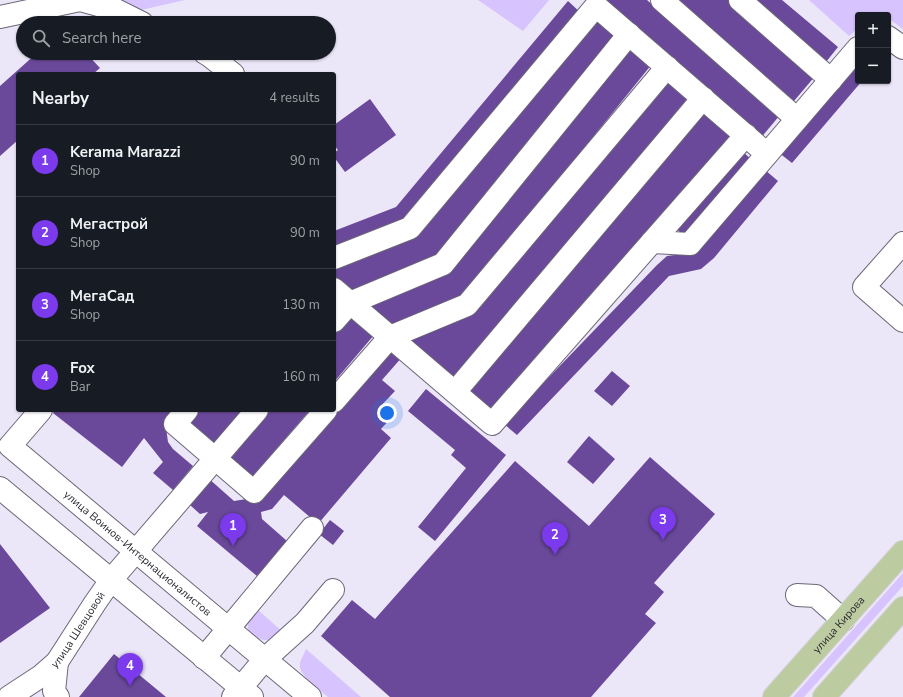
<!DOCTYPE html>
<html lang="en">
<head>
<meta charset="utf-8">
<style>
  body { margin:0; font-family:"Nunito Sans",sans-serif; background:#242831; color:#f1f3f6 }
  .controls { position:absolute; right:12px; top:12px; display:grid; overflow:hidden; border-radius:4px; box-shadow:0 1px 3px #0004 }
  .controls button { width:36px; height:36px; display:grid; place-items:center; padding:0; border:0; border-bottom:1px solid #363941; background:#171b24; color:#f1f3f6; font:20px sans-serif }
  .you { position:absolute; left:387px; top:413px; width:14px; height:14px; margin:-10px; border:3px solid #fff; border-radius:50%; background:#1a73e8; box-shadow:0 0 0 6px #1a73e833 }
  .badge { display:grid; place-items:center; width:26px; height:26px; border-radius:50%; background:#7c3aed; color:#fff; font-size:13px; font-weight:700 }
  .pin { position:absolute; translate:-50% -33px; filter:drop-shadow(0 1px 2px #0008) }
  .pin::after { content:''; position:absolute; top:21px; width:14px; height:12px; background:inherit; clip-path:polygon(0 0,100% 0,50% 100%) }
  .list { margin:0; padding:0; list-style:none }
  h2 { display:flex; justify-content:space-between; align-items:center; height:52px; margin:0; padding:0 16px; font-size:17px }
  h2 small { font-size:13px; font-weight:400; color:#9ea1a6 }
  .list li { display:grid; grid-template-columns:26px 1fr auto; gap:12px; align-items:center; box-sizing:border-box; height:72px; padding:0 16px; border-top:1px solid #363941 }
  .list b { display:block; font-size:15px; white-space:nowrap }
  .list p { margin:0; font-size:13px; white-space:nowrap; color:#9ea1a6 }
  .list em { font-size:13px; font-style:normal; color:#9ea1a6 }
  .icon { flex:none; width:22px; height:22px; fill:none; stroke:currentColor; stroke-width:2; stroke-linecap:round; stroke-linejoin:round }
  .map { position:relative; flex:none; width:903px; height:697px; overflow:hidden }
  .search { position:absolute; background:#171b24; box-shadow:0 1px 3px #0004; left:16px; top:16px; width:320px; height:44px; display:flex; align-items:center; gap:10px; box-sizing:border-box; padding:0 14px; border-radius:22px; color:#9ea1a6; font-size:15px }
  .panel { position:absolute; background:#171b24; box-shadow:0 1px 3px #0004; left:16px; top:72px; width:320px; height:340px; border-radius:4px }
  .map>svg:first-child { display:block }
</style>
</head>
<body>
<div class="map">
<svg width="903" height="697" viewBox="0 0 903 697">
  <rect width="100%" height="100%" fill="#ece7f8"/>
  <path fill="#d7c3fd" d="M112,0H185L141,10Z
    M478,0H549L523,31Z
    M809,0H903V29L888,18V15H858V28L849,36Z
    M903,573V586L804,697H793Z
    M257,609L284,633C269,641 264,644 249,633C245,622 251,617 257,609Z
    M306,649L361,697H328C321,691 301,677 300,667C299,661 304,655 306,649Z"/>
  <path fill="#6a499b" d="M597,0H647L780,115L759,140Z
    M677,0H728L816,75L794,101Z
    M753,0H782L838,47L826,62Z
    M568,1L582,14L407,224L334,251V231L396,207Z
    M596,11L620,33L437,262L350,296L334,282V266L410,234Z
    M629,46L652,64L461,300L394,328L367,305L450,269Z
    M37,53H86L100,68L93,74H18V140L0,156V86Z
    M858,64V81H862L792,163L778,152Z
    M667,74L691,94L455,382L406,340L470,313Z
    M370,99L396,135L345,172L334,157V153L338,150L334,145V125Z
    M707,108L735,132L492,413L464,389Z
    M741,150L753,161L686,237L674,227Z
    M765,170L778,181L714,258L701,269L669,276L517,435L504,424L657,265L667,256L690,253Z
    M350,314L374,335L334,382V333Z
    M389,344L403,356L382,380L395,391L378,409L390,419L381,429L391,438L318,524L284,495L272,509L261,512L262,519L287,541L257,576L197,526L208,512L200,514L190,505L188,499L208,478L234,501L259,497Z
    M612,371L630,386L612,406L594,391Z
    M426,389L506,455L435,541L418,527L466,468L451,455L455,450L408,411Z
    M55,410H174L165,420L168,442L173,449L193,466L173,490L153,473L163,462L144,438L122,467L53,413Z
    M197,410H242L210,447L184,425Z
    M267,410H310L252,477L227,456Z
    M589,436L615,459L593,484L567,462Z
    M650,457L715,514L654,583L664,592L645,614L656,623L591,697H390L321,636L352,600L375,619L515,461L589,526Z
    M330,520L344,531L333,545L319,534Z
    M0,544L50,608L0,643Z
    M114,654L166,697H79Z"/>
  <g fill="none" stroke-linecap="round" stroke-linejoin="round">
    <g stroke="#6c6776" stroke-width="24">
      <g id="minor">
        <path d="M662,0L797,119"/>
        <path d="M740,0L831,80"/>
        <path d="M0,17L80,0L116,10L142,23"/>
        <path d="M888,37L903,48"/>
        <path d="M205,53L210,56L233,74"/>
        <path d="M652,242L690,244L858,48"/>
        <path d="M903,243L864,287L903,321"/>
        <path d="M334,258L410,228L596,6L767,154"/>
        <path d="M334,289L492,424L746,135"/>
        <path d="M334,321L350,303L443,264L629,34"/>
        <path d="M455,392L703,98"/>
        <path d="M334,401L390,337L467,305L667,67"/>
        <path id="s1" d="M41,410L10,446L310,697"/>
        <path d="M187,410L175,424L254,492L326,410"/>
        <path d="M0,488L252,697"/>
        <path d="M797,595L816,596L843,620"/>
        <path d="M204,658L312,528"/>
        <path d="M57,662L54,691L58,697"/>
        <path id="s2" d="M9,697L41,676L57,662L95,603L111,580L257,410"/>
        <path d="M233,697L265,659L305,623L333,590"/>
      </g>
    </g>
    <g stroke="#d0d0d1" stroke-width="24">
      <g id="major">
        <path id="s3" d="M774,697L903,552"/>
        <path d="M824,697L903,608"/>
      </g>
    </g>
    <use href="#minor" stroke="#fff" stroke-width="22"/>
    <use href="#major" stroke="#bdcba1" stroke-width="22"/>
  </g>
  <g text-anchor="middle" stroke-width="4" stroke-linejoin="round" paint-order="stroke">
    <g font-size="11" fill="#2b2930" stroke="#fff">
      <text dy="4" stroke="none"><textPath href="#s1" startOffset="214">улица Воинов-Интернационалистов</textPath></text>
      <text dy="4" stroke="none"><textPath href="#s3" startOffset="97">улица Кирова</textPath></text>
      <text dy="4" stroke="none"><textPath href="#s2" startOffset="98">улица Шевцовой</textPath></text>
    </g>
  </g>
</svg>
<div class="controls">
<button>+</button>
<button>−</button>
</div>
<div class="you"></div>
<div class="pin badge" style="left:233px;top:546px">1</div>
<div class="pin badge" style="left:555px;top:555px">2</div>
<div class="pin badge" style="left:663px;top:540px">3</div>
<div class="pin badge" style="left:130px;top:686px">4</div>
<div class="search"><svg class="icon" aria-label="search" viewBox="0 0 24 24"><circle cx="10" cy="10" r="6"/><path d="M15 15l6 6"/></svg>Search here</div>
<section class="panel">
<h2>Nearby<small>4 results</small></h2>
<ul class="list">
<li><span class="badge">1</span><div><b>Kerama Marazzi</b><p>Shop</p></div><em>90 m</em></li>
<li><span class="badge">2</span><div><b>Мегастрой</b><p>Shop</p></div><em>90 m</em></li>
<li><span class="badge">3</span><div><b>МегаСад</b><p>Shop</p></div><em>130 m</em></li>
<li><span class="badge">4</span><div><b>Fox</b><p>Bar</p></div><em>160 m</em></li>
</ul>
</section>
</div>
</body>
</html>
